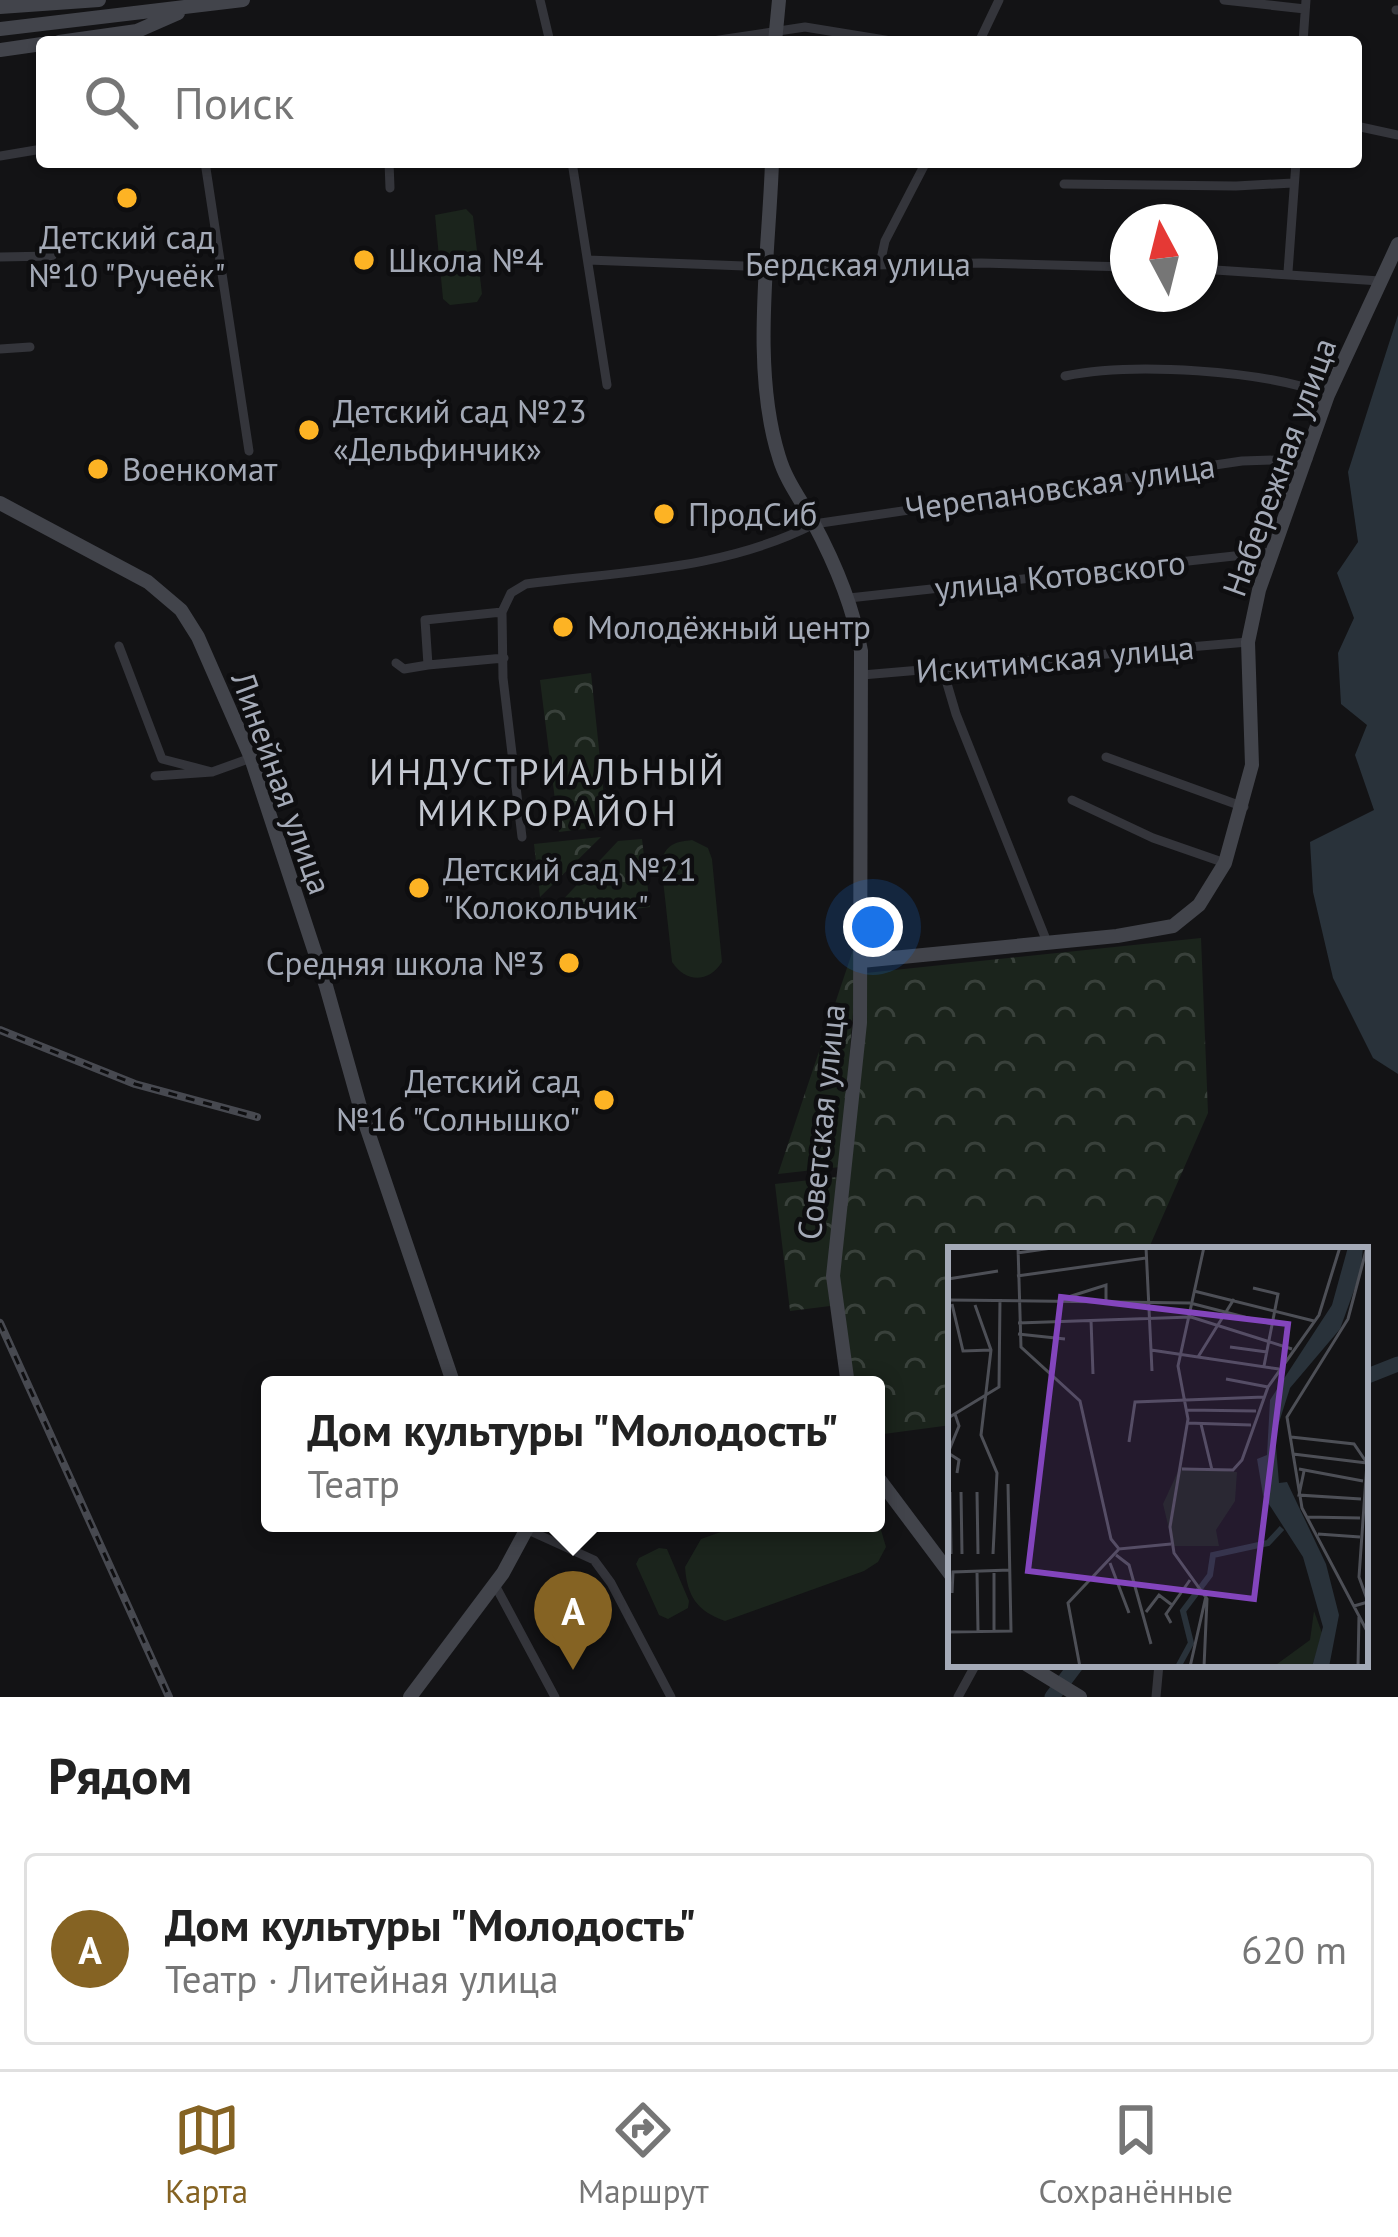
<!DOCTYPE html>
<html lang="ru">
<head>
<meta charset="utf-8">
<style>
  body { margin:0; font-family:"PT Sans",sans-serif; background:#f6f6f6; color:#222 }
  .compass { position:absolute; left:1110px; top:204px; width:108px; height:108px; border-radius:50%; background:#fff; box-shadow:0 3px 9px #0004; rotate:353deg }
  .you { position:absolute; left:873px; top:927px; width:42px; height:42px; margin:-30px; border:9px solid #fff; border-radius:50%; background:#1a73e8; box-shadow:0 0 0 18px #1a73e833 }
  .badge { display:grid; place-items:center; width:78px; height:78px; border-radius:50%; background:#856323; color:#fff; font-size:39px; font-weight:700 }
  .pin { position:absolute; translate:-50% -99px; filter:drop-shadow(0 3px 6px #0008) }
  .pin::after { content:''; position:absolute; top:63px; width:42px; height:36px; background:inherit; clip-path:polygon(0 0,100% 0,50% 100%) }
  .popup { position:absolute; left:261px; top:1376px; width:624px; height:156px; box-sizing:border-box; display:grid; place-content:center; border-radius:12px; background:#fff; filter:drop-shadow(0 3px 9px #0005); font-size:39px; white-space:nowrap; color:#767676 }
  .popup b { font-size:45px; color:#222 }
  .popup::after { content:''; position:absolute; left:50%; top:100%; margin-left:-24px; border:24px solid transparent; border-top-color:#fff }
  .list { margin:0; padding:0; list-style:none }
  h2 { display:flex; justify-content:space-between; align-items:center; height:156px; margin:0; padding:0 48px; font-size:51px }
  h2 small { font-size:39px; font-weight:400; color:#767676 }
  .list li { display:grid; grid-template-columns:78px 1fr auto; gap:36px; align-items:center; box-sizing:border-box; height:192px; margin:0 24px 24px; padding:0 24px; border:3px solid #e0e0e0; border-radius:12px }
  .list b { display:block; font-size:45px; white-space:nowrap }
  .list p { margin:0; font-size:39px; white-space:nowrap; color:#767676 }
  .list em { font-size:39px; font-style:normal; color:#767676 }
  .icon { flex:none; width:66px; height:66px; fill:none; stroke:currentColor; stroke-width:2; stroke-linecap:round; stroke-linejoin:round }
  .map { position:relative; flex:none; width:1398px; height:1697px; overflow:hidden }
  .search { position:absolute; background:#fff; box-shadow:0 3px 9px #0004; left:36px; right:36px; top:36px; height:132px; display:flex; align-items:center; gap:30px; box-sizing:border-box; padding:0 42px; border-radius:12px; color:#767676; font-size:45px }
  .sheet { height:372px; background:#fff }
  nav { display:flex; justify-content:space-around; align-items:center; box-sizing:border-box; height:168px; border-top:3px solid #e0e0e0; background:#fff; font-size:33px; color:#767676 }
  nav a { display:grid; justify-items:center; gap:6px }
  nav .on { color:#856323 }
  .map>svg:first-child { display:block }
</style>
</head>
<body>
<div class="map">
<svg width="1398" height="1697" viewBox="0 0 1398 1697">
  <defs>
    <pattern id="forest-crowns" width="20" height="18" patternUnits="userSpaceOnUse" patternTransform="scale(3)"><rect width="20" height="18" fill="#1b241c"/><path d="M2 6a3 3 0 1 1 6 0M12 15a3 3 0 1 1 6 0" fill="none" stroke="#39413b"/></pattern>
  </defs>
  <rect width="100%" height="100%" fill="#131315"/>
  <path fill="#1b241c" d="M466,209L473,216L482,294L477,302L450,305L443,299L435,215Z
    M692,840L708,848L712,859L722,962C708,984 685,982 672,962L661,862C666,844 675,842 692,840Z
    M876,1513L886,1547L878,1562L864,1571L725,1621C697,1611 687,1596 685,1567L701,1539L746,1523H876Z
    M659,1548L667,1549L689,1601L688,1608L668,1619L659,1615L636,1564L639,1558Z"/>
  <path fill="url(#forest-crowns)" d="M591,673L607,826L559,832L540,680Z
    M601,837L540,897L534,844Z
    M642,839L650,907L543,921L618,841Z
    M1201,938L1208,1113L1148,1250H951V1425L876,1435V1385H852L835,1279L866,973Z
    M853,950L858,953L840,1167L778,1174Z
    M837,1177L827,1277L830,1306L790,1311L775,1184Z"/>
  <path fill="#29323a" d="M1398,315V1074L1373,1058L1333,978L1313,892L1310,842L1374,810L1355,755L1367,725L1341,704L1338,653L1354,618L1337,573L1358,542L1348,472Z"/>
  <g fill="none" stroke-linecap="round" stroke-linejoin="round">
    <path stroke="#29323a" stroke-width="15" d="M1365,1377L1398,1364
      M1052,1697L1077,1664"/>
    <path stroke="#34353b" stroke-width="9" d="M540,0L550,42
      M1224,0L1305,9
      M1396,10H1398
      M706,42L805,27L897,42
      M979,42L999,0
      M1303,42L1306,0
      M1356,126L1398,135
      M0,156L42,149
      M205,162L249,451
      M389,162L390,188
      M572,162L607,385
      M1064,184L1236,186L1293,183
      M0,257L52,256
      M588,260L769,267L981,263L1128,267
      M880,264L885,241L926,162
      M1200,269L1380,281
      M1288,272L1296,162
      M0,349L30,347
      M1065,376C1132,362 1264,370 1328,395
      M849,598L1271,552
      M502,612L425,620L428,665L504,658
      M119,646L162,759L212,772
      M396,663L404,669L428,665
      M943,670L956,714L1047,942
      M862,675L1248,642
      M1106,757L1244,807
      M155,776L212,772L251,758
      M1072,800L1153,838L1225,863
      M522,837L503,678L502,612L511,593L526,584C625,571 724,570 814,524L1242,461L1308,459
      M528,1530L594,1560L611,1583L671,1697
      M495,1585L555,1697
      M958,1697L976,1664
      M1156,1697L1159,1664"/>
    <path stroke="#42444b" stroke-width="14" d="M0,7L99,0
      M0,29L243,0
      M59,42L137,31L178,13
      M775,42L779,0
      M0,50L42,44
      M772,162C769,253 751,369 779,457C786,481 801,500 813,522C835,563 853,605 861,651L860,1023L833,1276L848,1385
      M0,503L148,582L181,610L198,637L251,758L326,986L362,1114L454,1385
      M861,961L1117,936L1173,926L1199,905L1225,863L1252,765L1248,642L1259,590L1328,395L1398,244
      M876,1475L951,1575
      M1026,1664L1080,1697
      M410,1697L503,1573L530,1523"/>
    <g stroke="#474950" stroke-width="8">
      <path id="rail" d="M0,1030L135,1084L257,1117
        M0,1323L169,1697"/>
    </g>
    <use href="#rail" stroke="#0e0e10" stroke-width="3" stroke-dasharray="9" stroke-linecap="butt"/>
  </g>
  <g fill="#fdb324" stroke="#0e0e10" stroke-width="4.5">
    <circle cx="127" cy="198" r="12"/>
    <circle cx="364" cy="260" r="12"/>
    <circle cx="309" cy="430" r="12"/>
    <circle cx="98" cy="469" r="12"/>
    <circle cx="664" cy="514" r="12"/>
    <circle cx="563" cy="627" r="12"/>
    <circle cx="419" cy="888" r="12"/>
    <circle cx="569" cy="963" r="12"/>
    <circle cx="604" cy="1100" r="12"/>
  </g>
  <g text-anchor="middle" stroke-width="9" stroke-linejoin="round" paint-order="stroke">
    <g font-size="33" fill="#a4aab7" stroke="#0e0e10" text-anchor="start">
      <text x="127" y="249" text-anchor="middle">Детский сад<tspan x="127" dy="38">№10 "Ручеёк"</tspan></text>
      <text x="388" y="272">Школа №4</text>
      <text x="333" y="423">Детский сад №23<tspan x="333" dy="38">«Дельфинчик»</tspan></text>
      <text x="122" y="481">Военкомат</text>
      <text x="688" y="526">ПродСиб</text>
      <text x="587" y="639">Молодёжный центр</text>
      <text x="443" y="881">Детский сад №21<tspan x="443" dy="38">"Колокольчик"</tspan></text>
      <text x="545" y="975" text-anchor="end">Средняя школа №3</text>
      <text x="580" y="1093" text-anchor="end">Детский сад<tspan x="580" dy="38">№16 "Солнышко"</tspan></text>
    </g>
    <g font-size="33" fill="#a4aab7" stroke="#0e0e10">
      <text x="858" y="276">Бердская улица</text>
      <text transform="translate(1279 467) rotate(-70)" y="12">Набережная улица</text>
      <text transform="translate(1060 487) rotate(-8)" y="12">Черепановская улица</text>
      <text transform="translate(1060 575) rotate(-6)" y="12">улица Котовского</text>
      <text transform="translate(1055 659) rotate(-5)" y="12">Искитимская улица</text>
      <text transform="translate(282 783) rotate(70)" y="12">Линейная улица</text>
      <text transform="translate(821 1122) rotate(-84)" y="12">Советская улица</text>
    </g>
    <g font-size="36" letter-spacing="3" fill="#c5c9d2" stroke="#0e0e10">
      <text x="548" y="785">ИНДУСТРИАЛЬНЫЙ<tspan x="548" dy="41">МИКРОРАЙОН</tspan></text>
    </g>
  </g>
  <g transform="translate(948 1247)">
    <rect width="420" height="420" fill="#131315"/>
    <path d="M366,364L374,386L364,420H325L362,393Z" fill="#1b241c"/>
    <path d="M232,220L289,225L287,254L268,283L271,299H225L215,257Z" fill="#1b241c"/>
    <path d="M400,0H415L413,24L392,82L342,141L327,188L331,236L339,235L378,317L391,368L381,420H364L375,380L355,310L315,248L309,212L319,208L322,153L384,58Z" fill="#29323a"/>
    <path fill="none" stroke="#29323a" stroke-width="6" d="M230,420L243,396L235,364L262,328L265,308L320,296L334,281"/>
    <path fill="none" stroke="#4d4f56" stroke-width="3" d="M70,0L73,100L132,154L163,292L171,302L223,297M198,0L204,124M256,0L230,119L240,172L222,280L226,306L259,352L256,420M419,0L400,72L339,170L354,261L420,386M69,6L111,0M69,29L198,11M0,32L50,24M305,41L330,47L316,119M246,44L366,74M117,51L158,38V54M0,53L242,56M242,56L324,77M4,57L15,104L43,103M27,58L43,103L33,188L49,226L45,307M143,73L145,127M70,76L243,70L344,102M70,87L117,92M282,100L319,105M203,103L331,122M250,110L286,52M278,132L320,140M239,163L308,164M7,167L11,179L0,206L11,213L9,226M0,171L51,140L52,52M239,176L303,178M253,177L264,223M343,190L406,197L419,216M181,195L187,155L316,150M345,207L419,216M234,222L285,223L294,213L320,140L371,68L392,0M351,222L415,234M356,224L351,248L413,252M2,245L3,307M13,245L14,307M29,245L30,307M359,270L412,271M370,287L412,290M168,308L181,318L203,397M162,316L181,366M29,324L30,384M46,324V384M4,346L5,325L62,323M406,359L420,355L411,330L419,216M198,365L211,348L224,358M223,376L218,367L242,333M0,385L63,384L60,237M132,420L120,356L171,302M242,420L258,349M410,420L411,368"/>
    <path fill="#8345bd" fill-opacity="0.15" stroke="#8345bd" stroke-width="6" d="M113,50L340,77L306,352L80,324Z"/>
    <rect width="420" height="420" fill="none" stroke="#a4aab7" stroke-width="6"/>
  </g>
</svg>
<svg class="compass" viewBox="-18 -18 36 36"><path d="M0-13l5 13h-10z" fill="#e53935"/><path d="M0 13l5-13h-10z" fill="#767676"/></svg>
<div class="you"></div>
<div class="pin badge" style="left:573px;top:1670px">A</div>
<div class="popup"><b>Дом культуры &quot;Молодость&quot;</b>Театр</div>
<div class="search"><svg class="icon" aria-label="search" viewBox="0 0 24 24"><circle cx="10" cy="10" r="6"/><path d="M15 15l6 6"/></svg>Поиск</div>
</div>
<section class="sheet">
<h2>Рядом<small></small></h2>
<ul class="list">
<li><span class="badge">A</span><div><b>Дом культуры &quot;Молодость&quot;</b><p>Театр · Литейная улица</p></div><em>620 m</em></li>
</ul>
</section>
<nav>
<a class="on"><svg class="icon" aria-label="map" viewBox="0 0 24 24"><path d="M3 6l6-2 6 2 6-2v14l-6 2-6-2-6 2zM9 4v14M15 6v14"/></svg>Карта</a>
<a><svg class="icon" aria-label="directions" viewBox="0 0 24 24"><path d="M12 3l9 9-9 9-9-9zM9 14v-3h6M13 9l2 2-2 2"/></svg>Маршрут</a>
<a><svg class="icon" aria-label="saved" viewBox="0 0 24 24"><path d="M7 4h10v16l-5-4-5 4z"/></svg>Сохранённые</a>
</nav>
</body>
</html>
